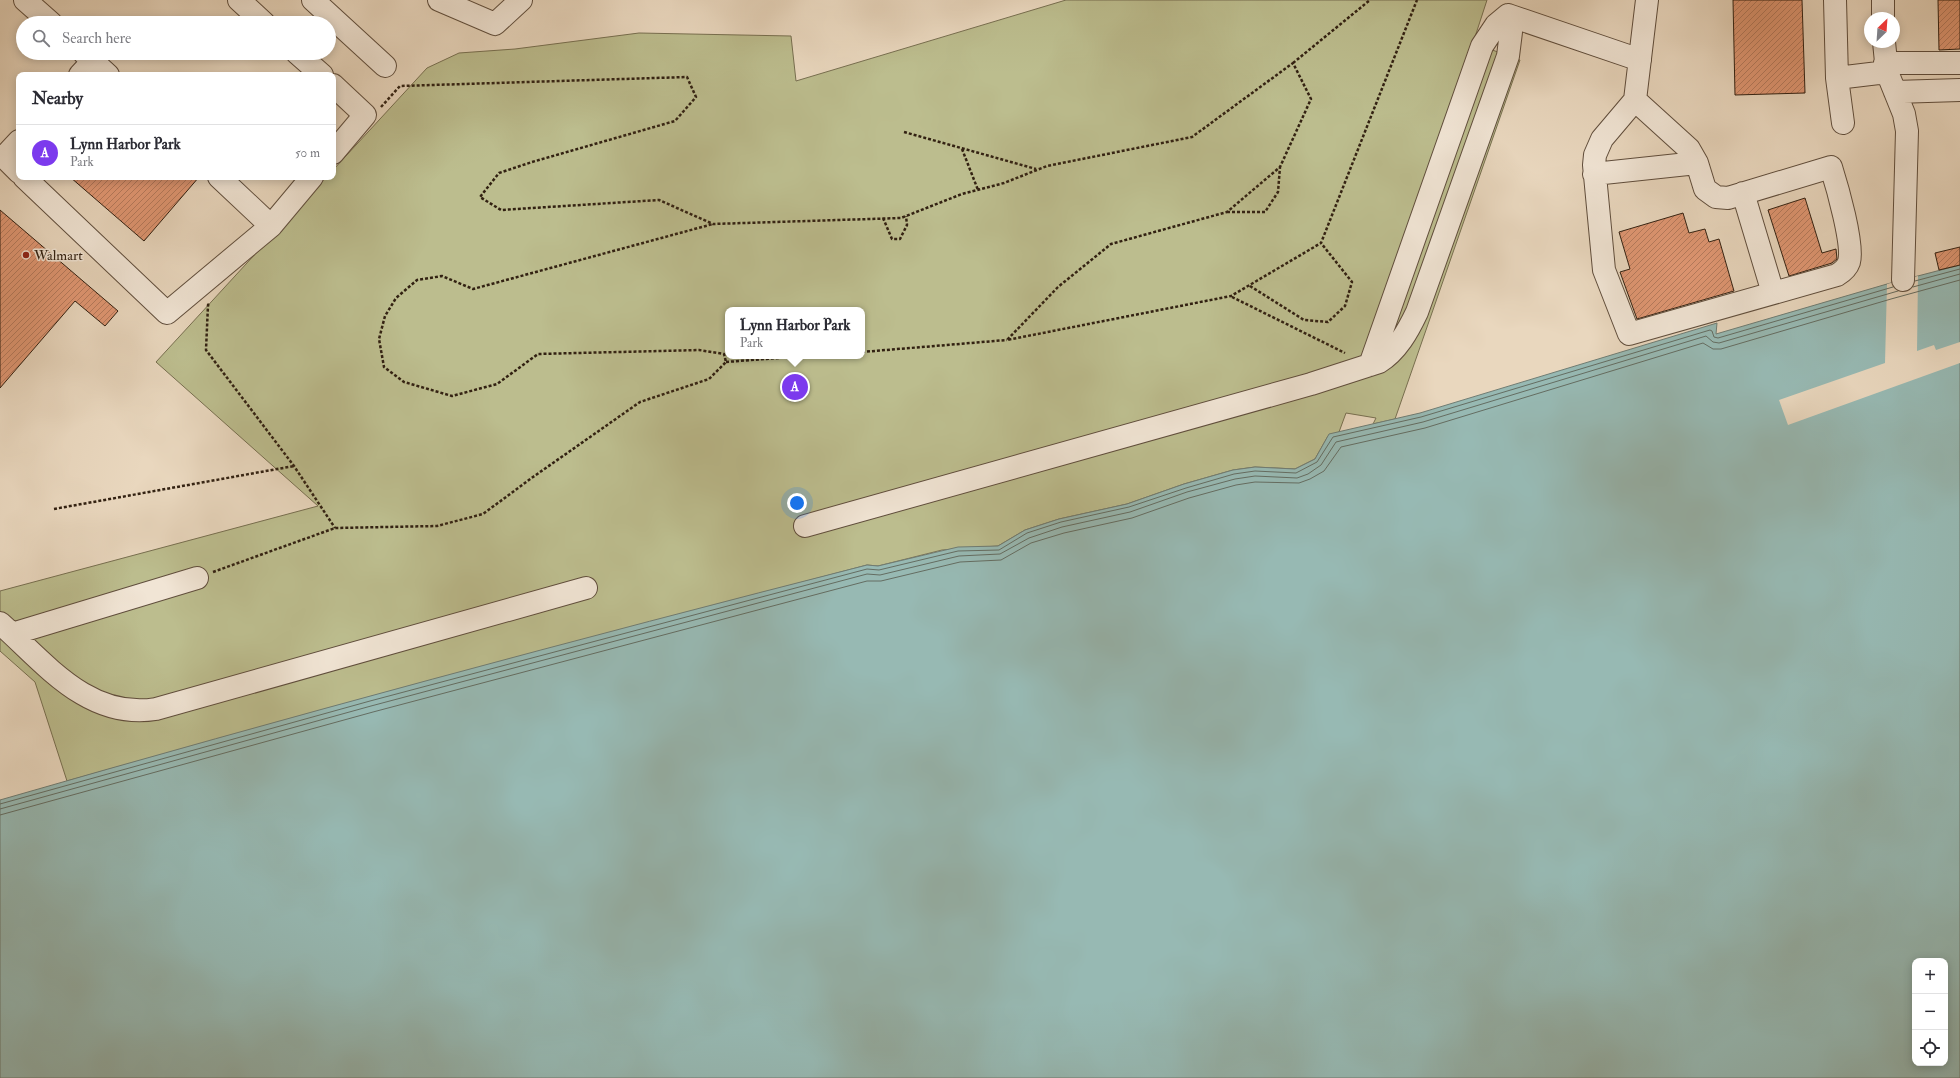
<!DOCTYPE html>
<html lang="en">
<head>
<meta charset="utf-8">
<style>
  body { margin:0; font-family:"IM FELL Double Pica",serif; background:#f2f2f3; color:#2b2b33 }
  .controls { position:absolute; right:12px; bottom:12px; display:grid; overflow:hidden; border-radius:8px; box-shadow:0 2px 10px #0003 }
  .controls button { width:36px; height:36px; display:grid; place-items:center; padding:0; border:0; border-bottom:1px solid #e1e1e2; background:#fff; color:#2b2b33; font:20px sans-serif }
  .compass { position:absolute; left:1864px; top:12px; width:36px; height:36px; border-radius:50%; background:#fff; box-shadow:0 2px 10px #0003; rotate:25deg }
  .you { position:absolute; left:797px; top:503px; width:14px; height:14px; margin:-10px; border:3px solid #fff; border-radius:50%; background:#1a73e8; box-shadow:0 0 0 6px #1a73e833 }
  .badge { display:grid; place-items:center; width:26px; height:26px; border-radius:50%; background:#7c3aed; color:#fff; font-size:13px; font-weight:700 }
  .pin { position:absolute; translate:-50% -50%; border:2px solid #fff; box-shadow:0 1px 4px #0006 }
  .popup { position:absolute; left:725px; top:307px; width:140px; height:52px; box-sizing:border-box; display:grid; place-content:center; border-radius:8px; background:#fff; filter:drop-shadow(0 1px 3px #0005); font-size:13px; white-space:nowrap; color:#7c7c81 }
  .popup b { font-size:15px; color:#2b2b33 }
  .popup::after { content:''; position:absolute; left:50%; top:100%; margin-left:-8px; border:8px solid transparent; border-top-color:#fff }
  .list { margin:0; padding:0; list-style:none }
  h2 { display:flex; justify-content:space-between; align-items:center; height:52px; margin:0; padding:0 16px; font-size:17px }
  h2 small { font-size:13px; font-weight:400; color:#7c7c81 }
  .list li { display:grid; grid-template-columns:26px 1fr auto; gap:12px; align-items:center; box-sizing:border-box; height:56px; padding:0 16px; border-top:1px solid #e1e1e2 }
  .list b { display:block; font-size:15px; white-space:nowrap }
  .list p { margin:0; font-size:13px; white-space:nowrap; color:#7c7c81 }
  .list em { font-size:13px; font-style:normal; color:#7c7c81 }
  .icon { flex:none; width:22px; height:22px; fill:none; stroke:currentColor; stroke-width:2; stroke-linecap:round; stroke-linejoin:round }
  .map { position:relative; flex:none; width:1960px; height:1078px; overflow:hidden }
  .search { position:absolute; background:#fff; box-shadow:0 2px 10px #0003; left:16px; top:16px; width:320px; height:44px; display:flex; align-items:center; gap:10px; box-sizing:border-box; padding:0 14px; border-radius:22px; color:#7c7c81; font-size:15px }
  .panel { position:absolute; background:#fff; box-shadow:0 2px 10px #0003; left:16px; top:72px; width:320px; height:108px; border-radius:8px }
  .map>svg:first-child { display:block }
</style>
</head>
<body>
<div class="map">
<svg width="1960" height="1078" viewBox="0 0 1960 1078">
  <defs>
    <pattern id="building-hatch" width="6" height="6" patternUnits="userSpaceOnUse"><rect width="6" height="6" fill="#e09773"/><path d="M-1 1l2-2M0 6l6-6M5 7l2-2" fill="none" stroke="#b67b5d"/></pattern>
  </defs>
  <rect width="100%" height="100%" fill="#e9d7be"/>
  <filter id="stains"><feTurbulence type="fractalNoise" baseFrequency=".005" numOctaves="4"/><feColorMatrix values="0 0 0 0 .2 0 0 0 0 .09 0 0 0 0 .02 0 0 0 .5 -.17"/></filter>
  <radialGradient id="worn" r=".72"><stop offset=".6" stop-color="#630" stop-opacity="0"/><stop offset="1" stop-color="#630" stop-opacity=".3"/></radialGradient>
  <path fill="#bcbd8e" stroke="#776f50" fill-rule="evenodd" d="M1066,0H1487L1473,43L1520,60L1395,419L1373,424L1376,418L1346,413L1339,432L1328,436L1315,459L1295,469L1255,467L1233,470L1184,484L1127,504L1059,519L1025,530L998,546L942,550L878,566L867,565L369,697L67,781L35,682L0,651V591L318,506L156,362L326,177H333V170L427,68L459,53L515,49L639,33L791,36L796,81ZM728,310H862V356H728Z"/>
  <path fill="#97b9b3" stroke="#6f7c73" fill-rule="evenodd" d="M1960,265V1078H0V800C287,717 577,639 867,565L878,566L958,547L998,546L1025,530L1059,519L1127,504L1184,484L1233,470L1255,467L1295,469L1315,459L1329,434L1420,413L1717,323L1716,334L1887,284ZM1915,961H1945V1063H1915Z"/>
  <path fill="#e9d7be" d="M1918,276L1917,351L1934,345L1936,350L1960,342V363L1788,425L1779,400L1885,363L1887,284Z"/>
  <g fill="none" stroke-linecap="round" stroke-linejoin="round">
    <path stroke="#646d62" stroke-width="1" d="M1915,281L1960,269
      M1913,287L1960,274
      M0,804L370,701L867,569L879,570L958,551L999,550L1027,533L1061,522L1129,507L1186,488L1234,474L1255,471L1296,473L1317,462L1333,437L1421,417L1710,330L1712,331L1714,337L1718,338L1893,287
      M0,809L371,706L867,574L880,575L959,556L1000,554L1029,538L1062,527L1130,512L1187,492L1235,479L1255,476L1297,478L1308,474L1321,465L1336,442L1423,422L1706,336L1713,342L1719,343L1898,291
      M0,815L373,712L867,581H881L960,562L1001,560L1031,543L1064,533L1132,518L1189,498L1236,485L1255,482L1299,483L1310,479L1324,471L1341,447L1425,428L1703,343L1713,349H1721L1891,299L1960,280"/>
  </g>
  <path fill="url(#building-hatch)" stroke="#322112" d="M1733,0H1802L1805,93L1735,95Z
    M1938,0H1960V49L1939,50Z
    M70,177H199L144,241Z
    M1805,198L1822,253L1836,249L1837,259L1832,263L1789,276L1768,210Z
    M0,210L118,311L105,326L75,301L0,388Z
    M1683,213L1689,233L1705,229L1709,242L1719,239L1734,291L1637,319L1620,272L1630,269L1619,232Z
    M1960,247V265L1939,270L1935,253Z"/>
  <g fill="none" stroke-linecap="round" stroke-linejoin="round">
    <g stroke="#604e3d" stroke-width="24">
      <path id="minor" d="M25,0L51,23
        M239,0L264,23
        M313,0L385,66
        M439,0L495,24L521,0
        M1835,0L1837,78L1887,72
        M1883,0V18
        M1508,15L1640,60
        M1884,42L1887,72L1904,114L1907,131L1903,280
        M84,53L108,75
        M297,53L322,75
        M1885,63H1960
        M80,75L93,61
        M1837,78L1843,123
        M333,85L365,115L333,153
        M1895,92L1960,90
        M1635,100L1689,149L1697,163L1705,189L1716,197L1728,198L1831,167C1837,186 1854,245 1849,262C1847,268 1842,272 1837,275L1629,334L1604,270L1594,165L1595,155L1602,139L1635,100L1647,0
        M19,141L4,157L19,172
        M1594,174L1697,163
        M24,177L167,313L271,226
        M219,177L271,226L312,177
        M1743,193L1773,293
        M1370,365L1482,46L1496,25L1508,15
        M805,526L1311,384L1379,362C1397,351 1408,331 1417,312L1508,56L1511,32L1508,15
        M0,623C45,663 88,720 156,709L586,588
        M12,634L197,578"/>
    </g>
    <path stroke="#322112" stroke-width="2.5" stroke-dasharray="3 2" stroke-linecap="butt" d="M1293,63L1370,0
      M381,107L400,86L687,77L696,97L675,121L532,162L499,173L480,197L501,210L659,200L713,224L901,218L962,194L1004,183L1047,166L1192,137L1293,63L1311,99L1280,167L1227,212L1111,244L1058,287L1007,340L1231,296L1321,243L1417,0
      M904,132L1036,169
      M962,149L978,190
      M1227,212H1265L1278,192L1280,167
      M883,218L892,239H900L907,225L906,216
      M1250,286L1304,320L1328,322L1345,306L1352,282L1321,243
      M1232,297L1345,353
      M209,304L208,305L206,350L294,466L335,528
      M862,352L1007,340
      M726,362L804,356
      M54,509L294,466
      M213,572L335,528L437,526L483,514L533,477L640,402L709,379L726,362L724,354L699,350L538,354L497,384L452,396L404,382L384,367L379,339L385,316L396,298L417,280L442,276L473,289L713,224"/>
    <use href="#minor" stroke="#f1e5d5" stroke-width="22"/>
  </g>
  <circle fill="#8f2418" stroke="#f1e5d5" stroke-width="1.5" cx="26" cy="255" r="4"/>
  <g text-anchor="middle" stroke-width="3" stroke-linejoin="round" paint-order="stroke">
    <g font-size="14" fill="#322112" stroke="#f1e5d5" text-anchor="start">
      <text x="34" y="260">Walmart</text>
    </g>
  </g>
  <rect width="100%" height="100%" filter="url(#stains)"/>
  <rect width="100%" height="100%" fill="url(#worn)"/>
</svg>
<div class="controls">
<button>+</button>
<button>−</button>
<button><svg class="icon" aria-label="locate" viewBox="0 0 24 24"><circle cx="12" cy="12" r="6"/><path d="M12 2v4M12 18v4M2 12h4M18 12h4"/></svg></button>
</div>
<svg class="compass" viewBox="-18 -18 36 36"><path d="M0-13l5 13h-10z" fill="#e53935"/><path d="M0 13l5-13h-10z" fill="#7c7c81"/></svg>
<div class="you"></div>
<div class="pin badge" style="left:795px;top:387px">A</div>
<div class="popup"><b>Lynn Harbor Park</b>Park</div>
<div class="search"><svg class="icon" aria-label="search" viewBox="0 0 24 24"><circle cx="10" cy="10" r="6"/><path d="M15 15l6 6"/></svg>Search here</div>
<section class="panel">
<h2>Nearby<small></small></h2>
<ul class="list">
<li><span class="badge">A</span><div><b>Lynn Harbor Park</b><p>Park</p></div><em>50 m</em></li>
</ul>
</section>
</div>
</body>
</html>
